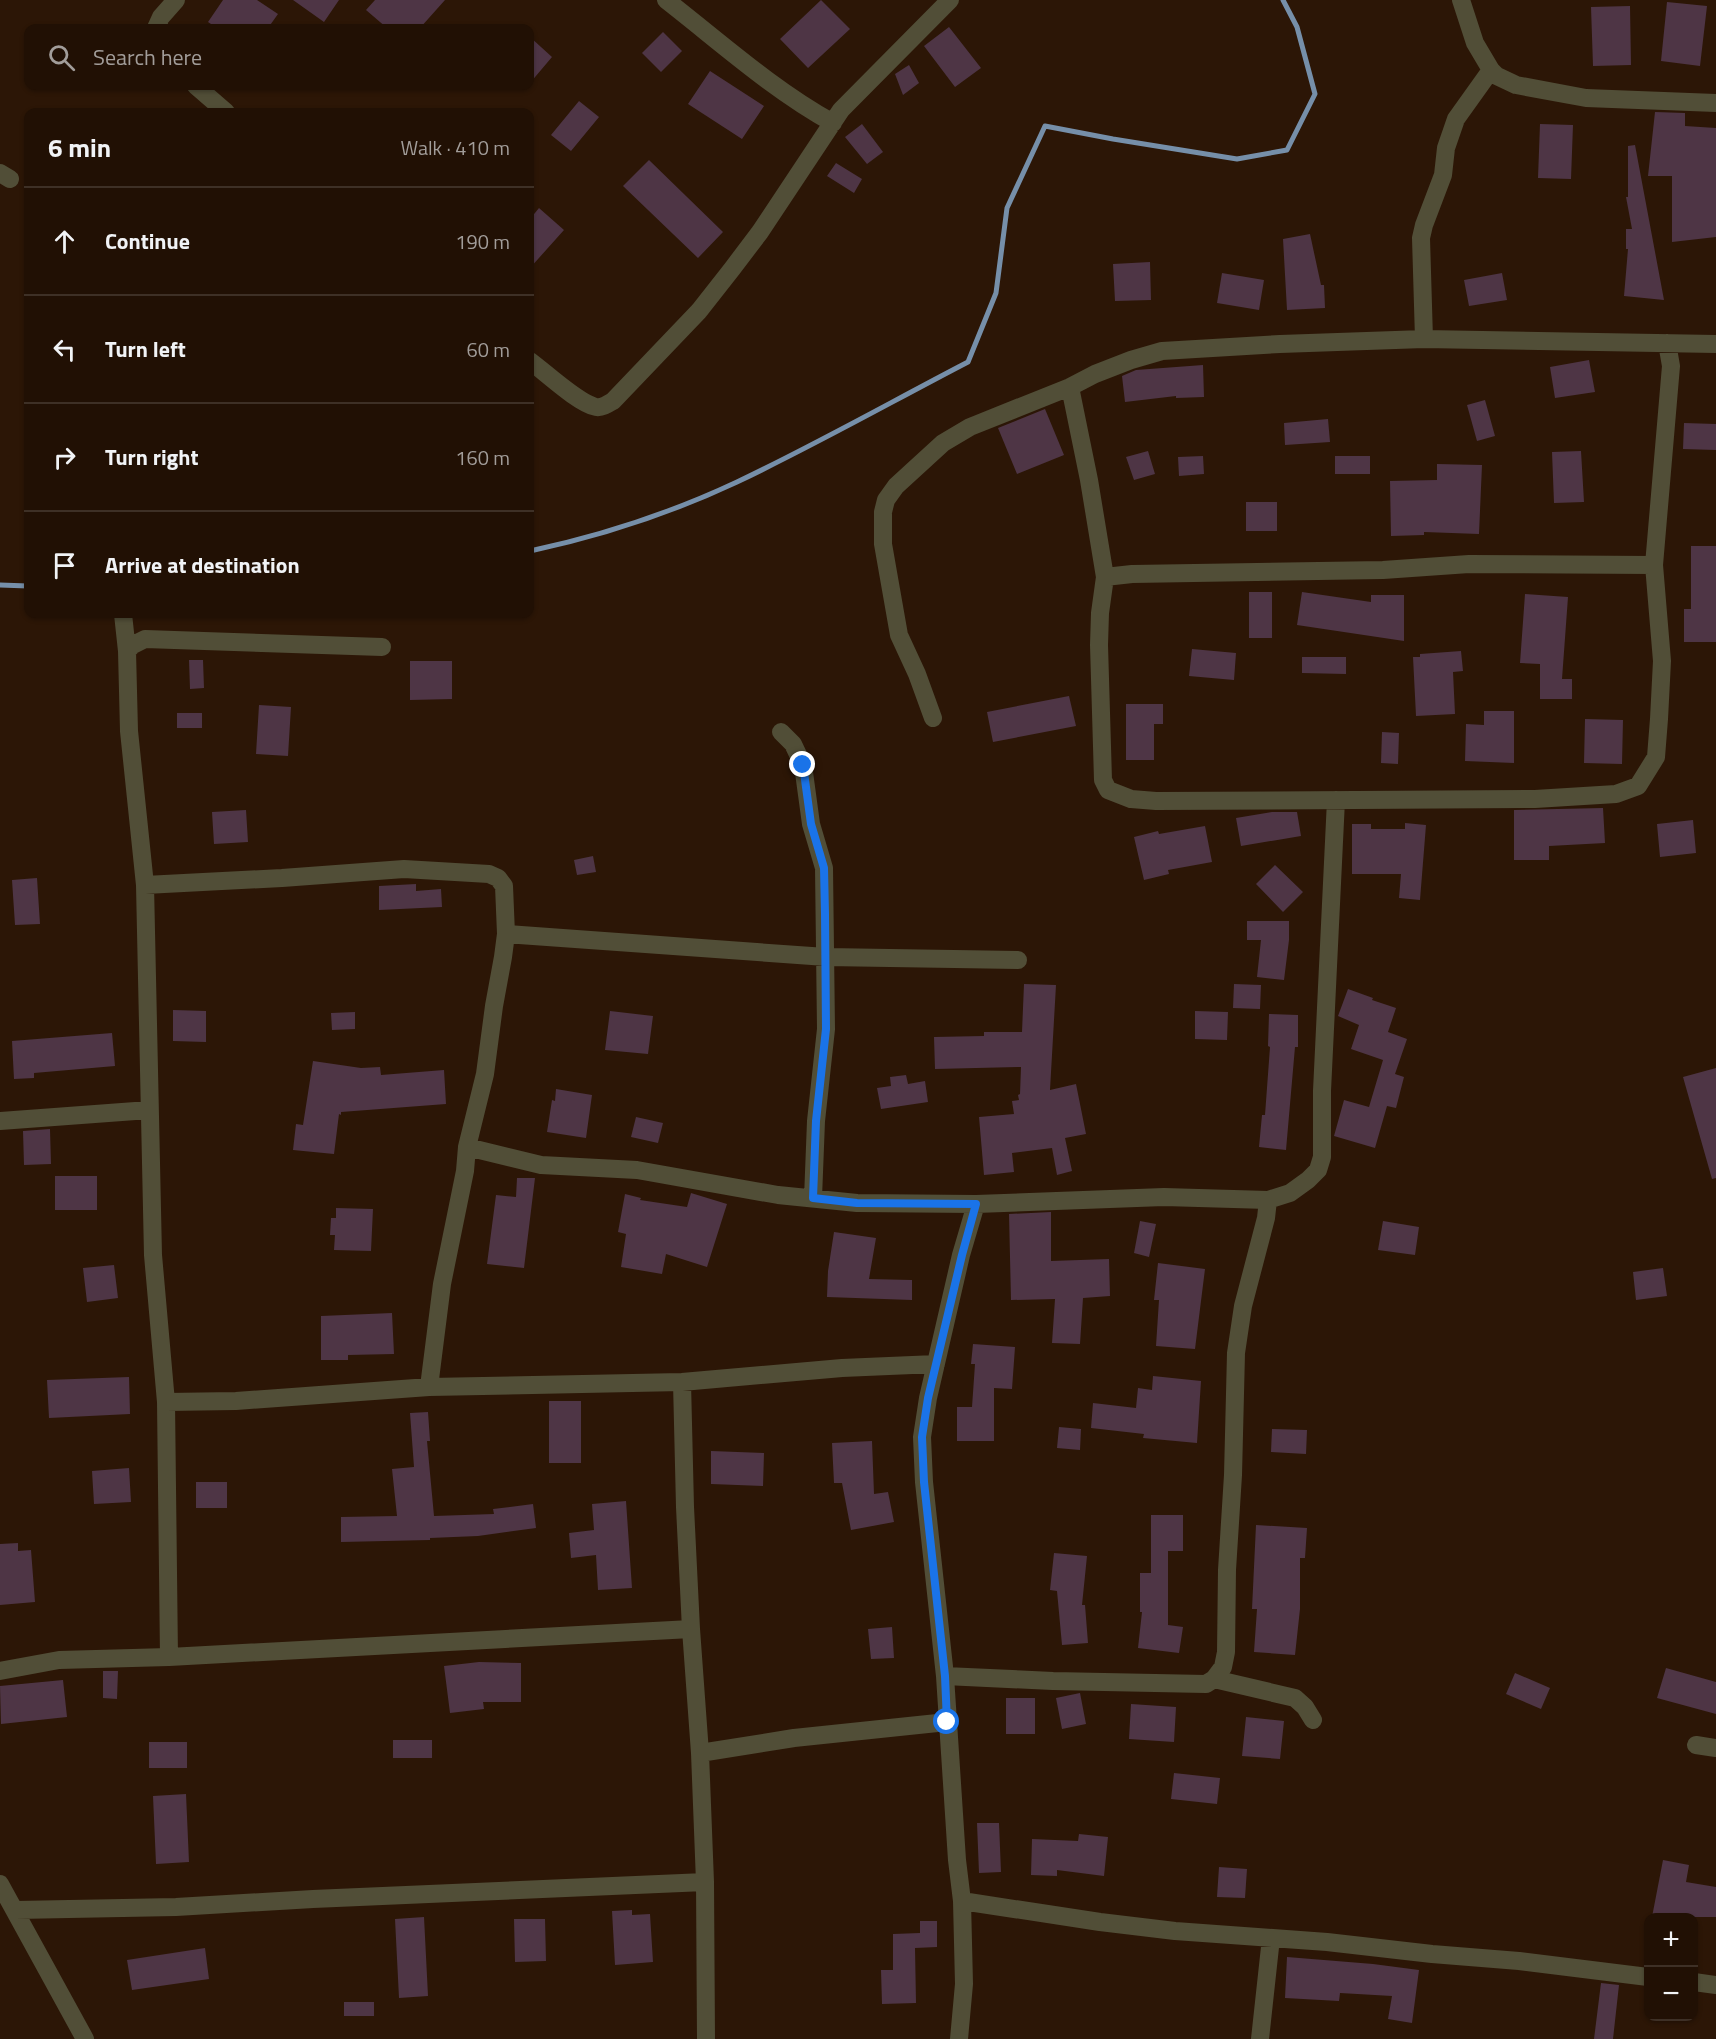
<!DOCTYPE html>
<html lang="en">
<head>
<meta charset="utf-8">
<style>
  body { margin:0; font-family:"Titillium Web",sans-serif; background:#2d1e13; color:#f1f3f6 }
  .controls { position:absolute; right:18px; bottom:18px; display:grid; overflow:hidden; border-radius:12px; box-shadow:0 2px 4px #0004 }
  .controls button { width:54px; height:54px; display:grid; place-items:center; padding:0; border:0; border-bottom:2px solid #3e3026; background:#211004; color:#f1f3f6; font:30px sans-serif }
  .stop { position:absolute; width:18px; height:18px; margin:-14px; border:4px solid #1a73e8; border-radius:50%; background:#fff }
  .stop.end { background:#1a73e8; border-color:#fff; box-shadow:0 2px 6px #0008 }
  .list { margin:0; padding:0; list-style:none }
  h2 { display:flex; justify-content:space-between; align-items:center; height:78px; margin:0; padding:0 24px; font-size:26px }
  h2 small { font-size:20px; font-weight:400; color:#a29d9a }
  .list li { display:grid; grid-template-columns:39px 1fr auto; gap:18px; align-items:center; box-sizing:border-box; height:108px; padding:0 24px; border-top:2px solid #3e3026 }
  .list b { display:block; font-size:22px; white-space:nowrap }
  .list em { font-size:20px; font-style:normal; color:#a29d9a }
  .icon { flex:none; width:33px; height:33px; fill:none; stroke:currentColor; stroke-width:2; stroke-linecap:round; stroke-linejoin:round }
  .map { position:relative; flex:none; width:1716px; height:2039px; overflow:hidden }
  .search { position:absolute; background:#211004; box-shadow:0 2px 4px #0004; left:24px; top:24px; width:510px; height:66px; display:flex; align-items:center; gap:15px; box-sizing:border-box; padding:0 21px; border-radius:12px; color:#a29d9a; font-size:22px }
  .panel { position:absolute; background:#211004; box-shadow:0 2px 4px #0004; left:24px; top:108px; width:510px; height:510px; border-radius:12px }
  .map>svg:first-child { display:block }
</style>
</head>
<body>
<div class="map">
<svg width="1716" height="2039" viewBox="0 0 1716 2039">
  <rect width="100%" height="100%" fill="#2c1606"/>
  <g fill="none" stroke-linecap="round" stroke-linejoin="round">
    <path stroke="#768fa9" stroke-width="5" d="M530,551C600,536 671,513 737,482C815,445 891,402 968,362L996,293L1007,208L1045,126L1113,139L1237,159L1287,150L1315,94L1297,27L1283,0
      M0,585L28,586"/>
  </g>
  <path fill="#4e3545" d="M223,0H257L278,14L268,28H217L208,22Z
    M293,0H339L324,22Z
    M375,0H445L420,28H387L366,10Z
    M821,0L850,29L808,68L780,39Z
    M1667,2L1707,6L1700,66L1661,61Z
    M1630,6L1631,65L1593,66L1591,7Z
    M949,27L981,68L955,87L924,46Z
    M663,32L682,51L661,72L642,53Z
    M530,37L552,57L530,83Z
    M909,65L919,83L903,95L895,74Z
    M710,71L764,106L742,139L688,104Z
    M579,101L599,117L571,151L551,135Z
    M1655,112L1685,113V126L1716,128V237L1672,242V176H1648Z
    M862,124L883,152L867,164L845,137Z
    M1540,124L1573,125L1571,179L1538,178Z
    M1635,145L1664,300L1624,296L1628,249H1626V229H1632L1626,197H1628V146Z
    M649,160L723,232L698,258L623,186Z
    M836,163L862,179L854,193L827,176Z
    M539,208L564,230L530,268V219Z
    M1310,234L1321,285H1324L1325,308L1287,310L1283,239Z
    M1150,262L1151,300L1115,301L1113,264Z
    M1222,273L1264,280L1259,310L1217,303Z
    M1502,273L1507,300L1469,306L1464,280Z
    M1589,360L1595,392L1555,398L1550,367Z
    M1203,365L1204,397L1176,398V396L1125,402L1122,376L1136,370Z
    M1485,400L1495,436L1477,441L1467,405Z
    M1045,409L1064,455L1017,474L998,428Z
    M1328,419L1330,442L1285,445L1284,423Z
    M1684,423L1716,424V450L1683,449Z
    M1148,451L1155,474L1134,480L1126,457Z
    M1581,451L1584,502L1554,503L1552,452Z
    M1203,456L1204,474L1179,476L1178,457Z
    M1335,456H1370V474H1335Z
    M1437,464L1482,465L1479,534L1424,532V535L1391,536L1390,481L1437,480Z
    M1246,502H1277V531H1246Z
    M1691,546H1716V642H1684V609H1691Z
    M1249,592H1272V638H1249Z
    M1302,592L1371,602V595H1404V641L1297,625Z
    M1525,594L1568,597L1562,679H1572V699H1540V664L1520,663Z
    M1192,649L1236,653L1234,680L1189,676Z
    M1461,651L1463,671L1453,672L1455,714L1416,716L1413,657H1420V654Z
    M1302,657H1346V674L1302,673Z
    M189,660H203L204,688L190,689Z
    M410,661H452V699L410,700Z
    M1069,696L1076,726L993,742L987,712Z
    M1126,704H1163V724H1154V760H1126Z
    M259,705L291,707L288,756L256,754Z
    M1484,711H1514V763L1465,761L1466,724L1484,725Z
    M177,713H202V728H177Z
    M1585,719L1623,720L1622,764L1584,763Z
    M1382,732L1399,733L1398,764L1381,763Z
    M1603,808L1605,843L1549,846V860H1514V810Z
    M246,810L248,842L214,844L212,812Z
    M1272,812H1297L1301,836L1241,846L1236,818Z
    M1693,820L1696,853L1660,857L1657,824Z
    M1405,823L1426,825L1420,900L1399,898L1401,874H1352V824H1371V829H1405Z
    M1205,826L1212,862L1168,870L1169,874L1144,880L1134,837L1158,831L1159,834Z
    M593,856L596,872L577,875L574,860Z
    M1275,865L1303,892L1283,912L1256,884Z
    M37,878L40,924L15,925L12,880Z
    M416,884V891L441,889L442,907L379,910V886Z
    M1247,921H1289V940L1284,980L1257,977L1261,940H1247Z
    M1024,984L1056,985L1050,1090L1076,1084L1086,1134L1065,1138L1072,1171L1057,1175L1052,1148L1012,1153L1014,1172L984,1175L979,1117L1014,1114L1012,1101L1019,1100L1018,1095L1020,1094L1021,1067L935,1069L934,1037L984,1036V1032H1022Z
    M1234,984L1261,985L1260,1009L1233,1008Z
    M1348,989L1373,998L1372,1000L1396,1008L1388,1032L1407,1039L1395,1074L1404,1077L1396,1108L1387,1106L1375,1148L1334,1136L1344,1100L1369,1107L1383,1060L1351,1049L1359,1025L1338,1016Z
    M173,1010L206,1011V1042L173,1041Z
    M610,1011L653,1016L648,1054L605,1050Z
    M1195,1011L1228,1012L1227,1040L1195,1039Z
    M355,1012V1029L332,1030L331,1013Z
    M1269,1014L1298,1015V1047H1295L1286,1150L1259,1147L1262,1115H1265L1270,1047L1268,1046Z
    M112,1033L115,1066L34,1073V1078L14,1079L12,1041Z
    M313,1061L361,1068L380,1067L381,1075L444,1070L446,1104L341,1112V1115L339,1114L334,1154L293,1150L296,1124L303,1125Z
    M1716,1068V1178L1712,1179L1683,1077Z
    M906,1075L908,1084L925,1081L928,1102L881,1109L877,1088L891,1086L890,1077Z
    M556,1089L592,1095L586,1138L547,1132L552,1100L555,1101Z
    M636,1117L663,1123L658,1143L631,1137Z
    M50,1129L51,1164L24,1165L23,1131Z
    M55,1176H97V1210H55Z
    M517,1178H535L524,1268L487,1264L496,1195L516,1197Z
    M691,1193L727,1204L707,1267L666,1254L662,1274L621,1267L626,1234L618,1232L625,1194L641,1198L640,1200L687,1207Z
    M336,1208L373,1209L371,1251L334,1250L335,1235H330L331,1218H336Z
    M1051,1212V1261L1109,1259L1110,1296L1083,1298L1080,1344L1052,1343L1055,1299L1011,1300L1009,1214Z
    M1140,1221L1156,1224L1149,1257L1134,1253Z
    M1383,1221L1419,1227L1415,1255L1378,1250Z
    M834,1232L876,1238L869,1279L912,1280V1300L827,1297L828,1271Z
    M1158,1263L1205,1269L1195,1349L1156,1346L1159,1300H1154Z
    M114,1265L118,1298L87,1302L83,1268Z
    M1663,1268L1667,1296L1636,1300L1633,1272Z
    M392,1313L394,1354L348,1355V1360H321V1316Z
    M973,1344L1015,1347L1012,1389L994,1388V1441H957V1407H972L975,1364H971Z
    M1153,1376L1201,1381L1197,1443L1143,1438L1144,1434L1091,1428L1093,1403L1136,1408L1138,1388L1152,1390Z
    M129,1377L130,1414L49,1418L47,1380Z
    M549,1401H581V1463H549Z
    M428,1412L430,1441H427L434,1516L494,1514L493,1509L533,1504L536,1528L478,1536L430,1538V1540L341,1542V1517L397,1516L392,1469L414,1467L410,1413Z
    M1059,1427L1081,1429L1080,1450L1057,1448Z
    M1272,1429L1307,1430L1306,1454L1271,1452Z
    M872,1441L874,1494L888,1492L894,1522L851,1530L842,1483H834L832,1443Z
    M711,1451L764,1453L763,1486L711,1484Z
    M129,1468L131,1502L94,1504L92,1471Z
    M196,1482H227V1508H196Z
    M626,1501L632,1588L598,1590L596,1555L571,1558L569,1533L594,1530L592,1504Z
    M1151,1515H1183V1551H1168V1625L1183,1627L1179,1653L1138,1648L1142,1612H1140V1573H1151Z
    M1256,1525L1307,1528L1305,1558H1300V1609L1295,1655L1254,1652L1257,1609H1252Z
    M18,1543V1551L31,1550L35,1602L0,1605V1544Z
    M1054,1553L1087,1556L1082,1605H1085L1088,1643L1062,1645L1057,1591L1050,1590Z
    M892,1627L894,1658L871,1659L868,1629Z
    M479,1662L521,1663V1702H483L484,1709L450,1713L444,1666Z
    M1666,1668L1716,1682V1714L1657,1698Z
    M103,1671H118L117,1699L103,1698Z
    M1515,1673L1550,1688L1541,1709L1506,1694Z
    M63,1680L67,1717L1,1724L0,1686Z
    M1080,1693L1086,1724L1062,1729L1056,1698Z
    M1006,1698H1035V1734H1006Z
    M1131,1704L1176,1707L1174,1742L1129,1739Z
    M1246,1717L1284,1721L1280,1759L1242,1756Z
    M393,1740H432V1758H393Z
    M149,1742H187V1768H149Z
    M1174,1773L1220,1778L1217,1804L1171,1799Z
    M186,1794L189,1862L156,1864L153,1796Z
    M977,1823H999L1001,1872L979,1873Z
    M1079,1834L1108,1837L1104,1876L1057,1870V1876L1031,1875L1032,1839L1078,1841Z
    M1663,1860L1689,1865L1686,1882L1716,1887V1917H1652Z
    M1219,1867L1247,1869L1245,1898L1217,1897Z
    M632,1910V1915L650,1914L653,1962L615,1965L612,1911Z
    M424,1917L428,1996L399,1998L395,1919Z
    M514,1919H545L546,1961L515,1962Z
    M920,1921H937V1947L915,1948L916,2003L882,2004L881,1970H893V1934L920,1933Z
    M205,1948L209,1979L132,1990L127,1960Z
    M1287,1957L1373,1964L1419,1970L1412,2023L1388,2019L1392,1996L1340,1993L1339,2001L1285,1998Z
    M1601,1983L1619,1985L1613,2039H1594Z
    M344,2002H374V2016H344Z"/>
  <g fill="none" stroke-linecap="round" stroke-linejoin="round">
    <path stroke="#514e37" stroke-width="18" d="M666,0C720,42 773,90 833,123
      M1461,0L1475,43L1491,70L1497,76L1516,85L1586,98L1716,103
      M156,28L161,17L176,0
      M196,86L226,112
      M0,173L10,179
      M1424,339L1421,238L1424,225L1443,175L1446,148L1456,119L1491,70
      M530,361C545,372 579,404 596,407C602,408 608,404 613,401L699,311L732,269L760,232L841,110L950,0
      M1070,387L1089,480L1105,577L1100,613L1099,645L1103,780L1108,790L1131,799L1156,801L1535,799L1616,794L1638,786L1656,757L1659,719L1662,661L1654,565L1671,366L1667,343
      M1105,577L1132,574L1383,570L1469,564L1654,565
      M123,614L127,651
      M933,718L917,674L899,635L883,544V512L886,500L896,486L943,443L970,427L1070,387L1095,374L1131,360L1162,351L1280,344L1424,339L1716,344
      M781,732L793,744L803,765L811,824L824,868L826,1029L816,1121L813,1198
      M145,885L282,878L404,869L489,874L498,878L504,886L506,934L503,957L494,1006L485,1074L467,1147L465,1171L442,1284L429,1387
      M506,934L826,957L1018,960
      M0,1121L149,1110
      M467,1147L541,1165L637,1170L778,1195L857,1203L976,1204L1164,1197L1268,1200L1290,1193L1308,1180L1318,1170L1322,1157V1091L1336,800
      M682,1382L685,1507L691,1629L700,1753L705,1882L706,2039
      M166,1402L236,1401L429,1387L682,1382L842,1368L936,1364
      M169,1657L166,1402L153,1255L145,885L129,731L127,651L133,645L145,639L382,647
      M0,1671L59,1660L169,1657L691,1629
      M945,1676L1053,1681L1206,1684L1214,1679L1223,1667L1226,1652L1227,1570L1233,1475L1236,1353L1243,1306L1266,1218L1268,1200
      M1214,1679L1295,1698L1305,1707L1313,1720
      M1696,1745L1716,1748
      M700,1753L794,1738L947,1722
      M0,1884L85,2039
      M962,1901L1100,1922L1175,1931L1327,1942L1432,1954L1519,1961L1648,1977
      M16,1910L176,1907L313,1899L705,1882
      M1694,1982L1716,1985
      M959,2039L964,1984L962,1901L957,1860L945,1676L924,1482L922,1437L928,1398L961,1255L976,1204
      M1260,2039L1271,1938"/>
  </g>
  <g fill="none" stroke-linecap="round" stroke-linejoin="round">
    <path stroke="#1a73e8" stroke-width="8" d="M803,765L811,824L824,868L825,914L826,1029L816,1121L813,1198L857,1203L976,1204L962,1255L928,1398L922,1437L924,1482L945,1676L947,1722"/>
  </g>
</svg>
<div class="controls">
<button>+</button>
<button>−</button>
</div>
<div class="stop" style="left:947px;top:1722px"></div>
<div class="stop end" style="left:803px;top:765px"></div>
<div class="search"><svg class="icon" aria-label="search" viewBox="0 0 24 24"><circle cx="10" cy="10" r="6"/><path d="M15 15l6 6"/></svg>Search here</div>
<section class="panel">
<h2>6 min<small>Walk · 410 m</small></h2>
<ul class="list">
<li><svg class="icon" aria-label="ahead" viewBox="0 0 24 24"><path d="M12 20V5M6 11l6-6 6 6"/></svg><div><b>Continue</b></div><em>190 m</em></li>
<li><svg class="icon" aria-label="left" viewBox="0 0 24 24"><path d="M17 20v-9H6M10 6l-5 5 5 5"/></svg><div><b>Turn left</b></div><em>60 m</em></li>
<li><svg class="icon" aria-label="right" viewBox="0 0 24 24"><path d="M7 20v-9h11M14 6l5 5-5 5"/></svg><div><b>Turn right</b></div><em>160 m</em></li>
<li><svg class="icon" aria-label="arrive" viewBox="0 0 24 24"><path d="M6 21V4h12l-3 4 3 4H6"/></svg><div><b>Arrive at destination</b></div></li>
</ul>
</section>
</div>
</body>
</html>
